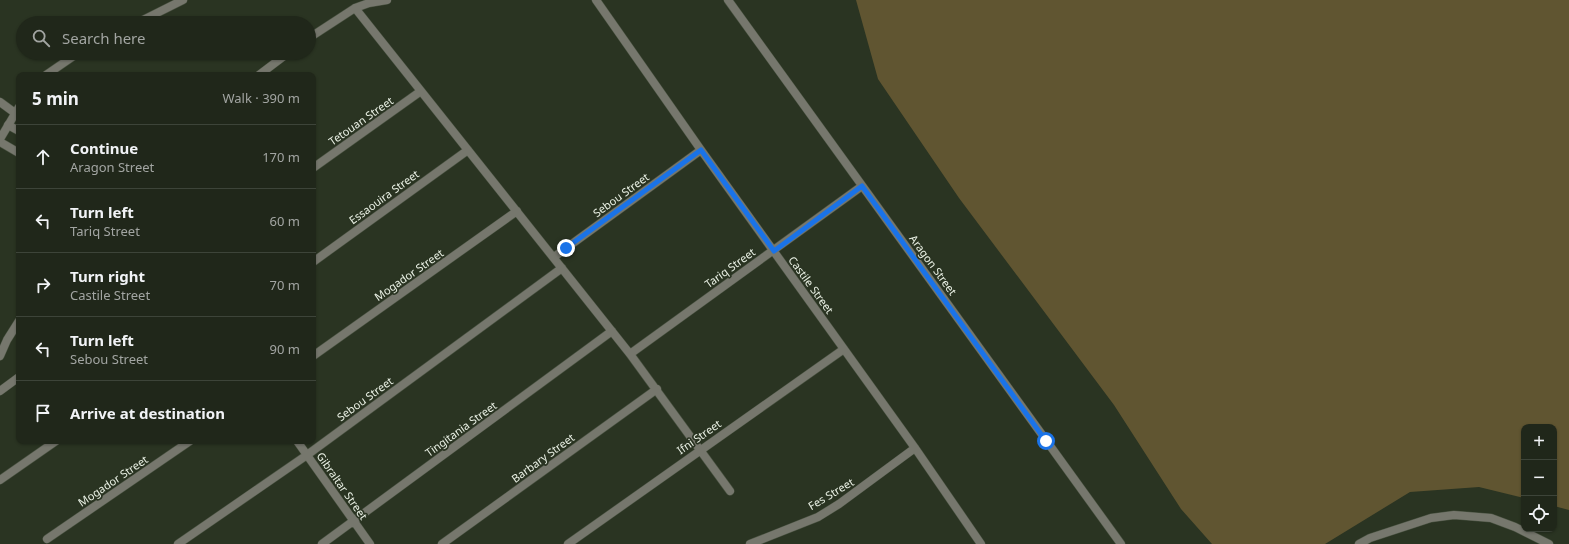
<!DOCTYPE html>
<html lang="en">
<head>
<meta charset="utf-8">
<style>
  body { margin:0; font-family:"Noto Sans",sans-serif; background:#282f23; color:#f1f3f6 }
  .controls { position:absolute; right:12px; bottom:12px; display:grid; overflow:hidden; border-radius:8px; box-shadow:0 1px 3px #0004 }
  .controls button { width:36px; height:36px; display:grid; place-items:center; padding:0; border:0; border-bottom:1px solid #3d4439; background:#20271a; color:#f1f3f6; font:20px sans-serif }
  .stop { position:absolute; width:12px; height:12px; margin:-9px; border:3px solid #1a73e8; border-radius:50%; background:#fff }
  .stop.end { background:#1a73e8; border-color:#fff; box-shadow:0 1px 4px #0008 }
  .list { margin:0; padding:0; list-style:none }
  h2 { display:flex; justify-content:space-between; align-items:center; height:52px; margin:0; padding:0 16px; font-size:17px }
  h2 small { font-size:13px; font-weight:400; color:#a2a5a2 }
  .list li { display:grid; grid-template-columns:26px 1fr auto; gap:12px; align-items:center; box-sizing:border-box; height:64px; padding:0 16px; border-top:1px solid #3d4439 }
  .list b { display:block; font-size:15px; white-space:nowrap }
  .list p { margin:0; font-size:13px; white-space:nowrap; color:#a2a5a2 }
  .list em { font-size:13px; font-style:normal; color:#a2a5a2 }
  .icon { flex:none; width:22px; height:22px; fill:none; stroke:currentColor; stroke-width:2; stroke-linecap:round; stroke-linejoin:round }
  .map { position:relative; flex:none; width:1569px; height:544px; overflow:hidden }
  .search { position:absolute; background:#20271a; box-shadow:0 1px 3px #0004; left:16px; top:16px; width:300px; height:44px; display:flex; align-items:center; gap:10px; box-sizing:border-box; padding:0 14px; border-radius:22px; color:#a2a5a2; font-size:15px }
  .panel { position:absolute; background:#20271a; box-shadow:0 1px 3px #0004; left:16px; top:72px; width:300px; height:372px; border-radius:8px }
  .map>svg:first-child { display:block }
</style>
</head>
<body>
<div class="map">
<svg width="1569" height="544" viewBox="0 0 1569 544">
  <rect width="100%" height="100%" fill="#2a3422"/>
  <path fill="#605531" d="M856,0H1569V510L1554,506V427H1524V498L1479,487L1410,492L1325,544H1212L1181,509L1114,405L959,198L878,79Z"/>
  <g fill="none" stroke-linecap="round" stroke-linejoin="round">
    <g stroke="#495241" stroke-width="9">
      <path id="minor" d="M596,0L701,150L915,448L981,544
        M728,0L1121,544
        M355,8L630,354L730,491
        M309,38L355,8L369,3L387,0
        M259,75L288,53
        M0,102L15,113
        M8,125L19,131
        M0,142L19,153
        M313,168L421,91
        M554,257L701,150
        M313,262L468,150
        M630,354L862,186
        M0,356L7,340L19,321
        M313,356L517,211
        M0,391L19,377
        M297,441L370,544
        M0,480L56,441
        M47,539L190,441
        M178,544L307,455L562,268
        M322,544L612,331
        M442,544L657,389
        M568,544L844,349
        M750,544L818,517L839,504L915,448
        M1359,544L1370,538L1431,518L1454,515L1491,518L1515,527L1549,544"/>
    </g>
    <g stroke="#495241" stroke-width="9">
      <path id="tertiary" d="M137,23L183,0
        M46,75L78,53
        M0,139L19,107"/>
    </g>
    <use href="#minor" stroke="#76776d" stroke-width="8"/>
    <use href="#tertiary" stroke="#76776d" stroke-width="8"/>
  </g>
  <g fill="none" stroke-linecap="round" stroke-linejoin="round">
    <path stroke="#1a73e8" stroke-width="5" d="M566,248L701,150L774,251L862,186L1046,441"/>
  </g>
  <g text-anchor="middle" stroke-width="3.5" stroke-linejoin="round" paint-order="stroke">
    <g font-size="11" fill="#eaf1e5" stroke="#2a3422">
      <text transform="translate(361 121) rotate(-35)" y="4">Tetouan Street</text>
      <text transform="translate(621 195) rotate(-36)" y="4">Sebou Street</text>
      <text transform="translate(384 197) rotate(-36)" y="4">Essaouira Street</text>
      <text transform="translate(933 265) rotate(54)" y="4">Aragon Street</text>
      <text transform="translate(730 268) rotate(-36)" y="4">Tariq Street</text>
      <text transform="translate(409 275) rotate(-35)" y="4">Mogador Street</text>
      <text transform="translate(811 285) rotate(54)" y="4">Castile Street</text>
      <text transform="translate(365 399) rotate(-36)" y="4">Sebou Street</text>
      <text transform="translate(461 429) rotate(-36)" y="4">Tingitania Street</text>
      <text transform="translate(699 437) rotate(-35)" y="4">Ifni Street</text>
      <text transform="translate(543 458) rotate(-36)" y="4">Barbary Street</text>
      <text transform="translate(113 481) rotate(-34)" y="4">Mogador Street</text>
      <text transform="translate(342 486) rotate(55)" y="4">Gibraltar Street</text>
      <text transform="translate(831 494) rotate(-31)" y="4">Fes Street</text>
    </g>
  </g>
</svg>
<div class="controls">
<button>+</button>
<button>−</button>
<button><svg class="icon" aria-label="locate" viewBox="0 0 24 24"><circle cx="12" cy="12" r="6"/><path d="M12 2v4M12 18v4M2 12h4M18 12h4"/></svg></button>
</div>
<div class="stop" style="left:1046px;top:441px"></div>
<div class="stop end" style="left:566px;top:248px"></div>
<div class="search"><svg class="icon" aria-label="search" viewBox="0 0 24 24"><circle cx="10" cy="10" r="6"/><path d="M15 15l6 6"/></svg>Search here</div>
<section class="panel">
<h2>5 min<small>Walk · 390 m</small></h2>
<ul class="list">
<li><svg class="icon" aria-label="ahead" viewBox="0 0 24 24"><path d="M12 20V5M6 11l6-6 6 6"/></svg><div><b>Continue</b><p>Aragon Street</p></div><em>170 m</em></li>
<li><svg class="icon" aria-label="left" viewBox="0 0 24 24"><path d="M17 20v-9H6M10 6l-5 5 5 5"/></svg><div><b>Turn left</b><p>Tariq Street</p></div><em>60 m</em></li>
<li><svg class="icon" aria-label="right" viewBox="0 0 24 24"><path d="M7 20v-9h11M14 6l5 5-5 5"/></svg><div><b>Turn right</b><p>Castile Street</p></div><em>70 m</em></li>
<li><svg class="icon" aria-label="left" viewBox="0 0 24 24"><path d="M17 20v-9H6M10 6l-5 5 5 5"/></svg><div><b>Turn left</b><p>Sebou Street</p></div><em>90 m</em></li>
<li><svg class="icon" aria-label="arrive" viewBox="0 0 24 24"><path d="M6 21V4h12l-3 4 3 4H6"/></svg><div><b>Arrive at destination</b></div></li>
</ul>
</section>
</div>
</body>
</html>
